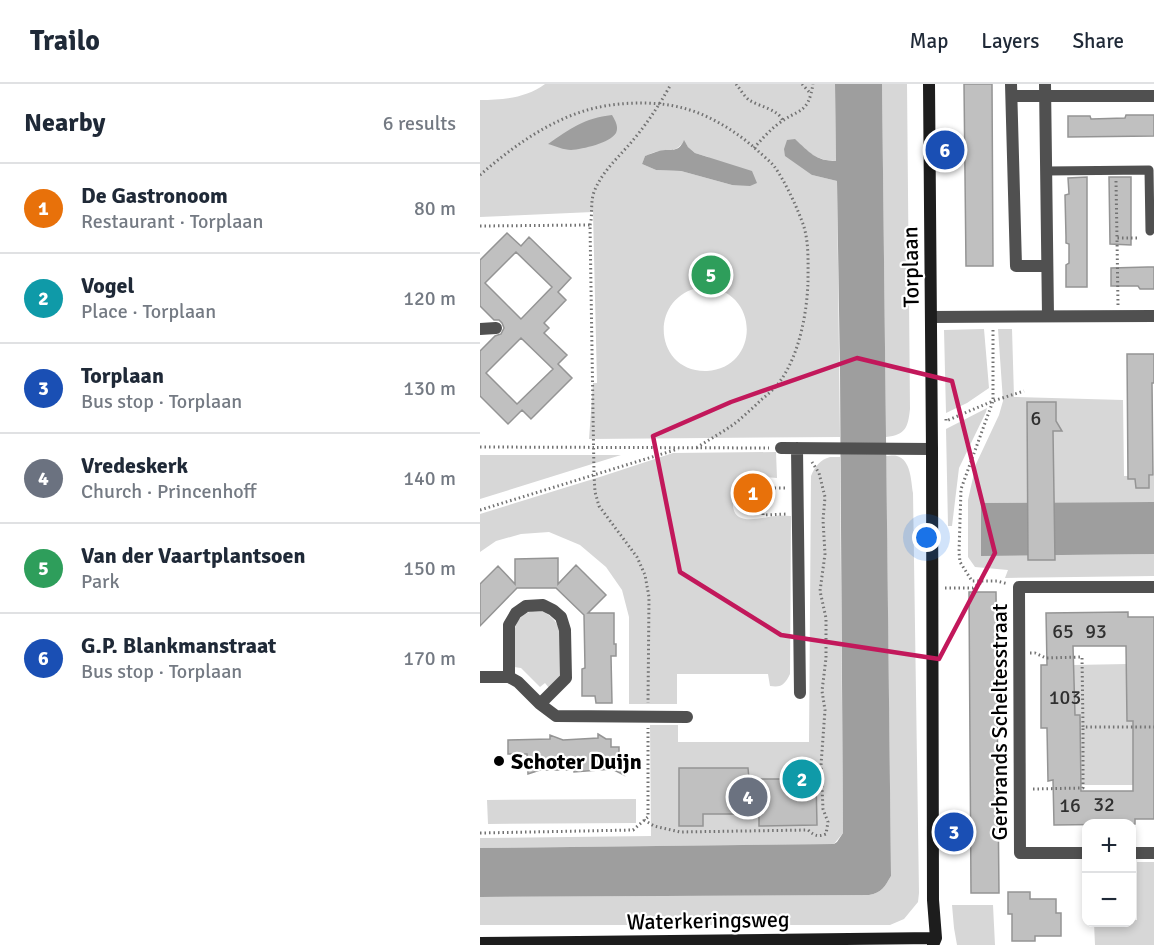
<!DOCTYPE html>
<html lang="en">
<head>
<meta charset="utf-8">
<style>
  body { margin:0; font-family:Signika,sans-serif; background:#f6f6f7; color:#1f2937 }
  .controls { position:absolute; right:18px; bottom:18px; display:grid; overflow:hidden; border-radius:12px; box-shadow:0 3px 9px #0003 }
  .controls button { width:54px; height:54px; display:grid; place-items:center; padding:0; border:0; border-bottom:2px solid #e0e1e3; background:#fff; color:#1f2937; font:30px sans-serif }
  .you { position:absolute; left:447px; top:454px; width:21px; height:21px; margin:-15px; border:4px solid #fff; border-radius:50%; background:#1a73e8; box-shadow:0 0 0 9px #1a73e833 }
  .badge { display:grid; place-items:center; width:39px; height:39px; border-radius:50%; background:#0b8043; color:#fff; font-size:20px; font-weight:700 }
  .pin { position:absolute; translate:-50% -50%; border:3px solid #fff; box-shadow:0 2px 6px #0006 }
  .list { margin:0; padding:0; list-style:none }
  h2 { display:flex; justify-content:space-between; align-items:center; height:78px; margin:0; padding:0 24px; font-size:26px }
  h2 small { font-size:20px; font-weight:400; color:#747a83 }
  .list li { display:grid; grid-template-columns:39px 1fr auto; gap:18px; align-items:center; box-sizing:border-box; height:90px; padding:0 24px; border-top:2px solid #e0e1e3 }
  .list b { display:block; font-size:22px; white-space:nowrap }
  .list p { margin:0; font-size:20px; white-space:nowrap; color:#747a83 }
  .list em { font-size:20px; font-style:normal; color:#747a83 }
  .map { position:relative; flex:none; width:674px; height:861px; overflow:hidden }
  header { display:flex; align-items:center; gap:36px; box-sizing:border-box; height:84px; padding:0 30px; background:#fff; border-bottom:2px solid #e0e1e3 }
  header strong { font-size:28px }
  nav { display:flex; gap:33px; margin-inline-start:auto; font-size:21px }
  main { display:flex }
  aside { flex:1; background:#fff }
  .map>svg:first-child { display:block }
</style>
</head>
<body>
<header>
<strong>Trailo</strong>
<nav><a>Map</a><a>Layers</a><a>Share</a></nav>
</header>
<main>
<aside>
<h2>Nearby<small>6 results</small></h2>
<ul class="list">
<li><span class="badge" style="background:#e8710a">1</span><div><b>De Gastronoom</b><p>Restaurant · Torplaan</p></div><em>80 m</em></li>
<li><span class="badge" style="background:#0f9aa8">2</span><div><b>Vogel</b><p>Place · Torplaan</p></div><em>120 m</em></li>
<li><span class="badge" style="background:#1a4fb4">3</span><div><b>Torplaan</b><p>Bus stop · Torplaan</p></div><em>130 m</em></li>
<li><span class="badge" style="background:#6b7280">4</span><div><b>Vredeskerk</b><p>Church · Princenhoff</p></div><em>140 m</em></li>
<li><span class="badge" style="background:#2e9e5b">5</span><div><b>Van der Vaartplantsoen</b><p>Park</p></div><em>150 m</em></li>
<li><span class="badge" style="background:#1a4fb4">6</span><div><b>G.P. Blankmanstraat</b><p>Bus stop · Torplaan</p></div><em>170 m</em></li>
</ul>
</aside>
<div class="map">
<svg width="674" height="861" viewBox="0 0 674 861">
  <rect width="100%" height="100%" fill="#fff"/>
  <path fill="#d7d7d7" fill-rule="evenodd" d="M65,0H355L356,77C341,77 328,70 319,59L332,91L357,97L360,353L109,355L113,299H117L113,128L0,133V16C23,16 46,14 65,0ZM204,57L208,63L215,69L228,73L252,101L201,87L176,86L162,80L165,72C170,70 176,67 181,67C193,65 196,68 204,57ZM221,203C281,203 281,284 227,287C174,289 167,213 221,203Z
    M402,0H427L430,325C428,343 426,351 406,353Z
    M504,245L509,304L487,319L466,329L464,246Z
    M518,245H532L534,313L643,316L644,392H674V418L501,419L545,471L674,470V492L525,494L528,486L495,483L488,473V416L496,380L519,331L523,317Z
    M507,324L506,328L479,384L472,442H468L466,345Z
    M296,368L297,394L259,391C258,395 260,401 259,406C257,411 253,413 253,419C252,444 282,433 296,432C301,431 306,432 311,432L310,590C305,600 302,604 290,602L288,590H197V620H149V533L142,506L126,483L100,461L69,448L41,450L16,457L0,468V430L123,392L193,369Z
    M0,371H141L0,415Z
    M406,372C410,372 413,371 417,372C431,376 431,397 433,409L439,809L438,818L424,835L410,841H0V813L389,811C402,809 405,802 411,792Z
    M350,373H360L363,749L354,760L0,764V754L171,752L170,641H198V658H329L331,392C335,382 340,376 350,373Z
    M59,526C70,530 75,535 80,546V594L69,604L65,599L60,603L41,584L34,583C34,559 27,529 59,526Z
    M647,580L657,637L653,701H601L600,632H594V581Z
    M156,715V739L8,740L7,716Z
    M657,778H674V861H615L614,839L652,838V836H657Z
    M472,821H513L515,861H477L474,844Z"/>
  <path fill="#9e9e9e" d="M355,0H402L411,792C405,802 402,809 389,811L0,813V764L354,760L357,758L363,749L360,288L357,97L332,91L305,72L304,65L307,56L315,55C329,68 336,77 356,77Z
    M132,31C135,36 139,43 136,49C130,59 103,65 91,66C84,66 75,62 68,60C90,45 104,34 132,31Z
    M204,56L208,63L215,69L272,87L277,99L270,102L252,101L201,87L176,86L162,80L165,72C170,70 175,68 179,67C191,64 198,70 204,56Z
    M674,418V470L501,472V419Z"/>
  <path fill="#c0c0c0" stroke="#949494" stroke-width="1.5" fill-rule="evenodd" d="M484,0H512L513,182H486Z
    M646,31H674V52L588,53V32H610L611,35L645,34Z
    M607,93V203H586V181L589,179V160L586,159V153L585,111L589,110L588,94Z
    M629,93H651V161L630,160Z
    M27,149L41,162L49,153L91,194L78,208L86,216L64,239L69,244L64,249L87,271L78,280L92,294L51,335L42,326L28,340L0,312V267L15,252L21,250L24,244L22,239L19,236H14L0,222V176ZM36,168L72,203L41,235L5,199ZM41,254L73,285L37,320L6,289Z
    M668,183H674V205H660L658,202H631V184Z
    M647,270H674V299H672L673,391H669V404H656L655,395H648Z
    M547,318H576V337L582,347H573L575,476H548Z
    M273,395L282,400L283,411L273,417L263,412V401Z
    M78,474V500L96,481L126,511L108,529H134V560H136V572H131L132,619H116L115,612H102V585L105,584L104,531L76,504H37L0,542V500L18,482L35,500V475Z
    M489,508H516L519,809H491Z
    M648,528V533H674V735H655V740L574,741L573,696L568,697L567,644H561V581H567L566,529ZM593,562H646L647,637H653V707H601L600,631H595Z
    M118,650L126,655H131V663H139V678L144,691L132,685L94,688V686H60L48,690L47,670H28V656L70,655V651L83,656L118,654Z
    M199,684H268L269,695H336L337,741L279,742V730H223V742H199Z
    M528,808H550V815H576V829H581V852H555V857H532V830H528Z"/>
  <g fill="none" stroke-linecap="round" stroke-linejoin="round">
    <path stroke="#727272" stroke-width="3" stroke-dasharray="1.5 3" stroke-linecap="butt" d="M256,0C260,5 264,12 269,16C280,23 298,25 303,37
      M322,0L330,9
      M274,64C281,56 289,47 298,40C319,24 328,31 333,0
      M0,91C30,65 65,39 104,27C132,18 174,16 203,24C230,31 257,48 277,66C282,71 289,76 294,82C305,97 318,125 324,143C329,160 328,179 328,197C327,230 319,273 298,300C293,306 287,311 281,316C274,323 266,330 258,337C245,347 230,355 216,364
      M636,97L637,154
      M110,141C113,130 110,119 114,108C122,87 140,72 154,55C168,38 180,20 191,0
      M0,142L110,141L114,391L115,408L119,422L157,473L165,491L169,513L168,619
      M638,221L637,154H660
      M513,246V317L481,405L479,468L480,478L492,497H517L528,500
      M466,335V337L513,317L544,307
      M0,363L289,364
      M305,404H293L283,419V431L307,430
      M0,426L198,365
      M465,504H493L502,498
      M550,569H555L566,574L602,573L603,643H674
      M553,705L603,704V643
      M164,736L174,742L200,748L328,746C335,752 338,753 346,750L348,738L343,725L341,681L345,626L342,607L346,574V534L340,507L345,470L343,436L345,413L339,389L332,378
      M0,749L153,746L168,733V644"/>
    <path stroke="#505050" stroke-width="9" d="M567,87L669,86L670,147"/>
    <path stroke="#505050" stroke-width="12" d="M531,0L536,182H567
      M565,0L568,232
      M532,12H674
      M451,233L674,232
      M0,245L16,244
      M301,364L452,365
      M317,364L320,609
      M0,593H29L38,598L60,620L76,632L207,633
      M29,593V541L36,529L46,522L63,521L73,526L81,533L85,546L86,594L60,620
      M606,769H540L539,503H674
      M652,769H674"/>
    <path stroke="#1d1d1d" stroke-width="12" d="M449,0L452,365L453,816L456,854L453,861
      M0,859L456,854"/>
  </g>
  <path fill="none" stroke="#c2185b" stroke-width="4.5" stroke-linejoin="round" d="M377,274L472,297L515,469L459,575L301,551L200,488L173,352L251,318Z"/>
  <circle fill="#000" stroke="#fff" stroke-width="2" cx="19" cy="677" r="6"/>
  <g text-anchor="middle" stroke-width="4.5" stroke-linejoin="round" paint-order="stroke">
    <g font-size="20" fill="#303030">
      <text x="556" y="341">6</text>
      <text x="583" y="554">65</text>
      <text x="616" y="554">93</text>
      <text x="585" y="620">103</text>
      <text x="624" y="727">32</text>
      <text x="590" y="728">16</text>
    </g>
    <g font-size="22" fill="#000" stroke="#fff">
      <text transform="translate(430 183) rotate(-91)" y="8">Torplaan</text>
      <text transform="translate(519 638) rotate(-90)" y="8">Gerbrands Scheltesstraat</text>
      <text transform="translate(228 836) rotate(-1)" y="8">Waterkeringsweg</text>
    </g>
    <g font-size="22" font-weight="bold" fill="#000" stroke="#fff" text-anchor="start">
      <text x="31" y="685">Schoter Duijn</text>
    </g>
  </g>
</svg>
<div class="controls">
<button>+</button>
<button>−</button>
</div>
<div class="you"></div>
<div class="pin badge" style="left:273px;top:409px;background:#e8710a">1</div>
<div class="pin badge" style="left:322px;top:695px;background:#0f9aa8">2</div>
<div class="pin badge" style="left:474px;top:748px;background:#1a4fb4">3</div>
<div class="pin badge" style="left:268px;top:713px;background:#6b7280">4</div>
<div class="pin badge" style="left:231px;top:191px;background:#2e9e5b">5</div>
<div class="pin badge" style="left:465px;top:66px;background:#1a4fb4">6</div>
</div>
</main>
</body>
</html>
